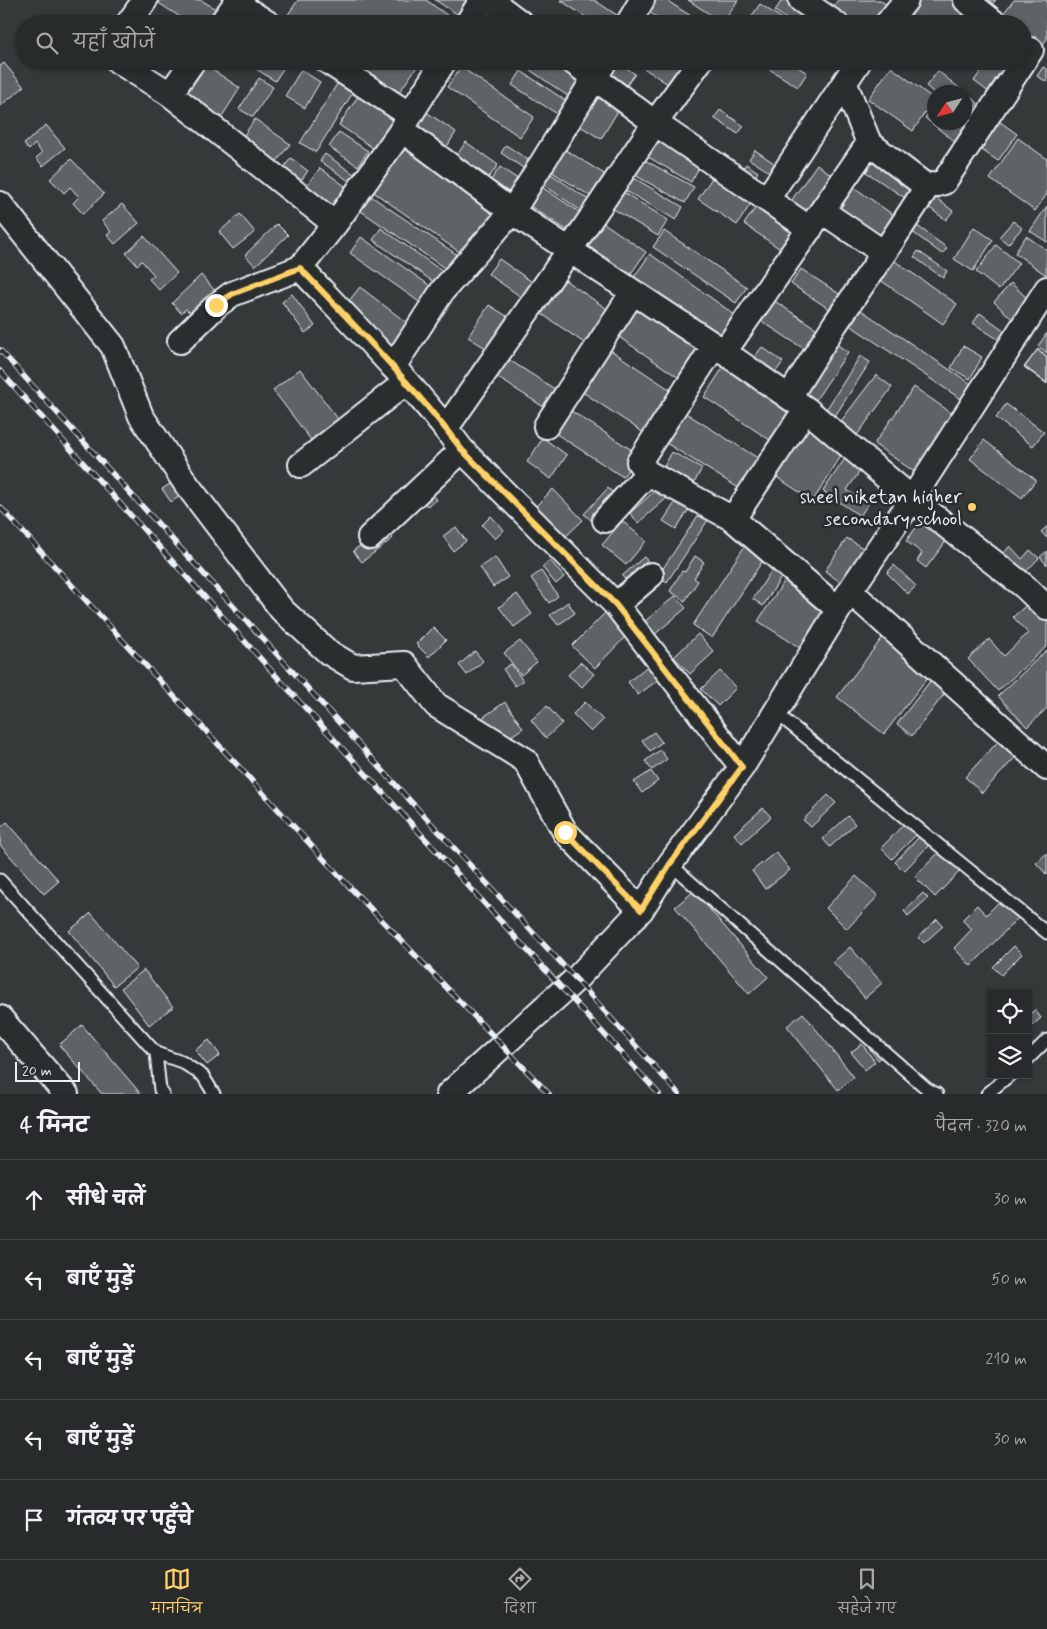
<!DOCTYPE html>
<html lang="hi">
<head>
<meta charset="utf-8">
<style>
  body { margin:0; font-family:Mynerve,"Playpen Sans Deva",sans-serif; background:#303334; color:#f1f3f6 }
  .controls { position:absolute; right:15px; bottom:15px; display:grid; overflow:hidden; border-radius:0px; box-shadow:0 1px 4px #0004 }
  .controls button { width:45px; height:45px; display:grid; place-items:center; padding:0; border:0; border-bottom:1px solid #444748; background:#282b2c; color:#f1f3f6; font:25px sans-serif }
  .compass { position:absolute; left:927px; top:85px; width:45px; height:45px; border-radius:50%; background:#282b2c; box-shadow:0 1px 4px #0004; rotate:234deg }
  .scale { position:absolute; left:15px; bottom:12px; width:65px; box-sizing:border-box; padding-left:5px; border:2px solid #e8f1f8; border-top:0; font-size:14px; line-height:18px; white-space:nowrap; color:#e8f1f8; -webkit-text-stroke:4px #2a2d2e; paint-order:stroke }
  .stop { position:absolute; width:15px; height:15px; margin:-11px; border:4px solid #ffd166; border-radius:50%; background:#fff }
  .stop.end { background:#ffd166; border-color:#fff; box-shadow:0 1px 5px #0008 }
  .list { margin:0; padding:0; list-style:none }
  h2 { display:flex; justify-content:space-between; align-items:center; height:65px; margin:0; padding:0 20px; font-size:21px }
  h2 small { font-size:16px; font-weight:400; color:#a5a7a9 }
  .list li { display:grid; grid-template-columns:32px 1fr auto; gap:15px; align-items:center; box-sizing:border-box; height:80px; padding:0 20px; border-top:1px solid #444748 }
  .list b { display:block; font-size:19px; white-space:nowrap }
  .list em { font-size:16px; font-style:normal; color:#a5a7a9 }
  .icon { flex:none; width:28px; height:28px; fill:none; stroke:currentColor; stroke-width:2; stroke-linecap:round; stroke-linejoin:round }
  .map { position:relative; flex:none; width:1047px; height:1094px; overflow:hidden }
  .search { position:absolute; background:#282b2c; box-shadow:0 1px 4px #0004; left:15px; right:15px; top:15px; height:55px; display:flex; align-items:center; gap:12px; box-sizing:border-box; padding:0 18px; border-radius:28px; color:#a5a7a9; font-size:19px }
  .sheet { height:465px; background:#282b2c }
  nav { display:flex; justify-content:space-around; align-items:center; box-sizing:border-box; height:70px; border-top:1px solid #444748; background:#282b2c; font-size:14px; color:#a5a7a9 }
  nav a { display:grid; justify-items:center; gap:2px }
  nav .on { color:#ffd166 }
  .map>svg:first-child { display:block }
</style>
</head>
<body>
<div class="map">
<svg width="1047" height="1094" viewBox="0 0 1047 1094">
  <rect width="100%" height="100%" fill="#35393a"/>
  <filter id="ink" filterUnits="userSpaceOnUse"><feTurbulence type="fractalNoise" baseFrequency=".02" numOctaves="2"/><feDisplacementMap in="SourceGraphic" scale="10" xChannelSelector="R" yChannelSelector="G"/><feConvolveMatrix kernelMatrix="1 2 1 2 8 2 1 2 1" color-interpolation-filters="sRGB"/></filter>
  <g filter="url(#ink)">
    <path fill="#5f6365" stroke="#e8f1f8" d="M154,0H201L224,14L218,24H191Z
      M298,0H426L451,18L447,24H292L285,19Z
      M435,0H471L460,16Z
      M560,0H594L623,19L621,24H596Z
      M652,0H666L697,20L695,24H667L646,10Z
      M688,0H738L723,23Z
      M782,0H798L833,24H794L775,11Z
      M838,0H880L887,5L874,24H843L828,13Z
      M917,0H951L977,21L975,24H909L903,18Z
      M980,0H996L988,8Z
      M1014,0H1047V39L1041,47L1023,32V24H1013L1002,15Z
      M760,4L790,24H761L751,17Z
      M492,13L507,24H485Z
      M640,13L656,24H633Z
      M152,17L160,24H147Z
      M244,61H288L275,81Z
      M345,61H421L396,97Z
      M517,61H562L590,80L575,101Z
      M616,61L635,74L627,85L604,69Z
      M633,61H692L674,88Z
      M769,61H789L807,73L798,87L766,67Z
      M988,61H1019L994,96L974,81Z
      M4,63L24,87L0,106V66Z
      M205,65L240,88L219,121L184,98Z
      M461,67L534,117L520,137L447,87Z
      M891,67L934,99L913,131L868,99Z
      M1043,67L1047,69V82L1037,76Z
      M301,70L320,82L305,108L285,96Z
      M521,71L574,106L565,119L512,85Z
      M938,71L978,103L967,118L964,116V92L934,93L926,86Z
      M342,76L357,86L316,152L300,143Z
      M259,78L273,87L253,117L239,109Z
      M362,90L403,117L379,152L339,125Z
      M597,91L621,106L601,139L577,124Z
      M934,106V122H962L972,131L960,146L925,118Z
      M423,110L456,132L446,148L413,126Z
      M720,110L744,126L738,134L714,118Z
      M992,116L1017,134L998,161L973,144Z
      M255,119L290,144L271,169L238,144Z
      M46,125L65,148L43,166L36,158L42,153L35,144L29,150L24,144Z
      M339,132L368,151L358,166L329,147Z
      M655,133L703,160L691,182L643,154Z
      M1018,138L1047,159V194L1035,211L990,179Z
      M466,142L498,165L489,177L457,155Z
      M404,144L497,210L465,256L372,191Z
      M506,145L537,166L532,174L501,153Z
      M561,147L609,177L595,199L547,169Z
      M755,150L784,170L779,178L749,159Z
      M325,154L364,181L359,188L320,161Z
      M639,157L694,187L685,203L631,173Z
      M876,157L921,188L911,202L866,172Z
      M291,158L308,171L294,190L277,177Z
      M71,159L104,194L83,214L73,203L79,197L70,187L64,193L50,179Z
      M746,164L758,172L752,182L740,174Z
      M817,164L835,178L807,217L789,204Z
      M500,167L525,184L516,197L491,180Z
      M320,168L352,191L335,214L303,191Z
      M548,172L595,204L587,215L541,183Z
      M716,172L755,197L737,225L698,199Z
      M629,175L683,207L676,220L621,188Z
      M539,185L588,218L576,236L527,204Z
      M852,186L902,221L886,243L836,208Z
      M615,187L668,220L658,236L605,204Z
      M365,192L456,254L446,269L355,207Z
      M931,194L953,211L946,220L924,204Z
      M759,203L801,233L786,253L744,224Z
      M122,204L139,223L115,244L107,235L111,232L102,221Z
      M1047,206V242L1030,231Z
      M240,214L255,232L233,249L219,232Z
      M598,219L646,252L630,275L582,242Z
      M1013,221L1022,228L1008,244L999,237Z
      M912,222L947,248L942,254L907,228Z
      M277,224L288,235L255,266L245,255Z
      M974,227L993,240L973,271L954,259Z
      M381,228L449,276L441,287L373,240Z
      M664,231L747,287L736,303L653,247Z
      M144,236L177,273L159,290L149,279L154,275L142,261L137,265L126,253Z
      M1026,236L1047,250L1046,275L1015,253Z
      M361,237L436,290L425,306L350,253Z
      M996,245L1019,263L999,290L976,272Z
      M918,251L947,271L943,278L914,257Z
      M650,254L735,315L719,338L634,277Z
      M889,257L957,304L943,324L876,277Z
      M499,259L538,286L527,301L488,274Z
      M801,269L844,297L834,312L791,284Z
      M556,274L616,315L593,349L533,308Z
      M201,275L218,294L193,316L186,309L181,313L172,303Z
      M1011,283L1029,300L1012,319L994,302Z
      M360,287L411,326L396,347L344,307Z
      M292,294L315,326L305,333L282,302Z
      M773,300L817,329L804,349L760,320Z
      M489,305L513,320L492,352L468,337Z
      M635,308L703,354L685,382L616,335Z
      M858,308L977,388L967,403L848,324Z
      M980,313L1005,331L999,340L973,323Z
      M1047,333V353L1038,346Z
      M827,338L848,352L815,401L795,388Z
      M963,346L982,357L970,379L951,368Z
      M762,347L783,362L771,378L750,363Z
      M609,349L678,395L650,437L581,391Z
      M1038,349L1047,356V384L1024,367Z
      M1037,350L1047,358V383L1025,367Z
      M500,354L564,395L553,413L489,372Z
      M860,356L870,362L835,416L826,410Z
      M724,366L793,411L773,442L704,397Z
      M300,369L338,419L311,440L273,390Z
      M876,375L892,387L855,438L838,425Z
      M914,387L956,416L916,473L874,444Z
      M1006,404L1044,432L1033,446L996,418Z
      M562,405L638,454L623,477L547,428Z
      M684,412L764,462L745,492L666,443Z
      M805,422L846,448L813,501L772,474Z
      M543,438L567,455L551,479L527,462Z
      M984,440L1036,480L1022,498L970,459Z
      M672,452L702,468L690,491L660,474Z
      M848,454L864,465L847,490L868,504L860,516L823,491Z
      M173,482L182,495L171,502L162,489Z
      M659,487L668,497L638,523L630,513Z
      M429,488L437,500L427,506L419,494Z
      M608,488L617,497L593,522L584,514Z
      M553,489L583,520L562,540L533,509Z
      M678,498L691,506L676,529L663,521Z
      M699,514L708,520L667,582L658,576Z
      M491,516L504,530L495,539L482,525Z
      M924,517L950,536L926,568L917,561L922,553L906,541Z
      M622,521L646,541L626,565L602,545Z
      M1047,526V538L1041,532Z
      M385,527L393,538L362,562L353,551Z
      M456,527L466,541L453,551L443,536Z
      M847,538L869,552L846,586L825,571Z
      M748,541L767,554L712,638L693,625Z
      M1010,546L1022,559L1030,550L1039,558L1021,577L1000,557Z
      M1047,551V565L1040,557Z
      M695,556L704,562L694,578L698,581L685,601L670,591L682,571L685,572Z
      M495,557L508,577L493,587L480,567Z
      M644,557L655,569L633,588L622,576Z
      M550,560L564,577L556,584L542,567Z
      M775,565L785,571L763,606L753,599Z
      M894,565L916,586L908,594L887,573Z
      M541,571L558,596L549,603L531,578Z
      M787,577L828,604L800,648L758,621Z
      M517,594L532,614L514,627L499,607Z
      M675,596L686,608L654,635L643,623Z
      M1033,599L1047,614V646L998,691L968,659L989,639L1004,656L1028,633L1013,617Z
      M568,602L575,613L558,625L550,615Z
      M608,610L631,631L595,668L572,646Z
      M433,627L446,640L429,657L416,644Z
      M698,634L714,652L690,674L674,657Z
      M883,637L931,673L884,734L837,697Z
      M520,641L537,662L521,675L504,653Z
      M1047,650V708L1027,727L998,696Z
      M475,651L483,661L467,675L459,665Z
      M656,659L667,673L638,695L628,682Z
      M580,662L594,674L582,687L568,675Z
      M511,664L523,681L515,686L503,669Z
      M720,671L736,688L718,706L701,689Z
      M934,676L949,688L912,736L897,724Z
      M505,702L523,728L500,744L482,718Z
      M585,702L603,720L591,732L573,714Z
      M689,702L702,720L693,727L680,709Z
      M547,706L562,723L546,738L531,720Z
      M654,732L662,742L650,751L642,740Z
      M1007,732L1024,748L982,793L965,777Z
      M660,750L667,759L652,770L645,761Z
      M651,771L658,781L642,793L634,782Z
      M828,795L836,803L811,827L803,820Z
      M763,808L771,817L742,843L734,834Z
      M848,816L855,824L830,847L823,839Z
      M7,822L59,881L44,894L0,845V828Z
      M905,823L917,834L892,859L881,848Z
      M921,835L930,844L904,871L895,862Z
      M940,851L960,871L935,897L915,877Z
      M776,852L790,870L765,889L752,871Z
      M1047,853V875L1036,863Z
      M856,876L878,896L847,929L826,908Z
      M694,891L768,977L749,994L675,907Z
      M923,893L928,898L908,916L904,911Z
      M1000,901L1018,918L971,966L954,948L972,929L962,920L977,905L986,915Z
      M91,913L137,968L114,986L69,931Z
      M937,919L943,926L924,943L918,937Z
      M1014,946L1022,954L1001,975L993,967Z
      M850,947L882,983L865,998L833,962Z
      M144,970L173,1007L149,1025L121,988Z
      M1035,1010L1041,1018L1028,1029V1015Z
      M803,1013L854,1077L838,1090L787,1026Z
      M82,1025L141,1094H102L59,1045Z
      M872,1036L886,1054L878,1060L864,1042Z
      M209,1040L220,1055L207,1065L195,1050Z
      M862,1044L875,1062L865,1070L851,1052Z"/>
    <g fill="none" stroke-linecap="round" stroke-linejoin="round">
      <g stroke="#e8f1f8" stroke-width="15">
        <path id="lane" d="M775,712L1047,933
          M670,864L926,1088L937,1094
          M0,880L156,1053L182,1062L203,1076L214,1094
          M156,1053L160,1090L163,1094
          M1028,1059L1047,1040
          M987,1094L1010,1075"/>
      </g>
      <g stroke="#e8f1f8" stroke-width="28">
        <path id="street" d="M490,0L522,24
          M801,0L836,24
          M966,0L996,24
          M128,24L145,0
          M221,24L236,3L269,24
          M467,24L482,0
          M628,24L642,0
          M887,24L906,0
          M118,61L170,94
          M193,61L170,94L335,224
          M327,61L410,115
          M572,61L655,123L810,229
          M402,130L512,212L724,352L806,409L912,499L1024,586L1047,608
          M869,143L927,187
          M767,199L859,61
          M0,204L113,346L141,416L187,485L282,610L328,652L353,667L404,664L436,705L525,760L565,832L641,910
          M822,211L884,253
          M300,268C356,327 414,385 462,450L616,605L742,767
          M180,341L217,305L232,294L300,268L335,224L402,130L410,115L444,61
          M714,346L639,462L648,473L733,519L838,609
          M724,352L869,143L845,84
          M393,367L443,290L512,212L605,61
          M789,397L835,324L884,253L927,187L944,182L1031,50
          M546,426L633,292
          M446,428L569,251L655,123L700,61
          M301,465L406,382
          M733,519L806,409
          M605,520L648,473
          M370,537L462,450
          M850,591L1047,768
          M616,605L651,575
          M0,1018L66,1094
          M449,1094L576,979L641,910L670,864L742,767L850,591L912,499L1047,289"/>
      </g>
      <use href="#lane" stroke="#2a2d2e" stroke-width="11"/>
      <use href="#street" stroke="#2a2d2e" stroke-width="24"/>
      <g stroke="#e8f1f8" stroke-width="5.5">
        <path id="rail" d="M0,350L415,806L576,979L679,1094
          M0,371L298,700L659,1094
          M0,507L343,880L549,1094"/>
      </g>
      <use href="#rail" stroke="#2a2d2e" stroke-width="4" stroke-dasharray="11" stroke-linecap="butt"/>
    </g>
  </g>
  <g fill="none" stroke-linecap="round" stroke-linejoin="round" filter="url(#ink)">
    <path stroke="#ffd166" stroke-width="6" d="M216,305L232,294L300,268C356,327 413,385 462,450L616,605L742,767L670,864L641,910L565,832"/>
  </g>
  <circle fill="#ffd166" stroke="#2a2d2e" stroke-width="2" cx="972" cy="507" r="5"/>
  <g text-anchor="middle" stroke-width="5" stroke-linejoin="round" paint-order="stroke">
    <g font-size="19" fill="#e8f1f8" stroke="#2a2d2e" text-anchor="end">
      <text x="962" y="503">sheel niketan higher<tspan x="962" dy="22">secondary school</tspan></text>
    </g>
  </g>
</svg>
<div class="controls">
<button><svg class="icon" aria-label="locate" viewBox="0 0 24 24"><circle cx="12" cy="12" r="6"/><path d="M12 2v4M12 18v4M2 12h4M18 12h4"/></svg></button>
<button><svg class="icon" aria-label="layers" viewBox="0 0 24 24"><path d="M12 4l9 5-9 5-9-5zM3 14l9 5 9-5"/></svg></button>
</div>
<svg class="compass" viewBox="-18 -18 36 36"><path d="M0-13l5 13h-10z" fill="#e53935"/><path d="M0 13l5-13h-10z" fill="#a5a7a9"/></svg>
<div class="scale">20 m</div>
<div class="stop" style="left:565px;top:832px"></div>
<div class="stop end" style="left:216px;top:305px"></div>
<div class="search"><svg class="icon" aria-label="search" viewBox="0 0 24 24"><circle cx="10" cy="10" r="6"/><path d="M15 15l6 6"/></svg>यहाँ खोजें</div>
</div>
<section class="sheet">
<h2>4 मिनट<small>पैदल · 320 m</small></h2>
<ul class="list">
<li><svg class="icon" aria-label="ahead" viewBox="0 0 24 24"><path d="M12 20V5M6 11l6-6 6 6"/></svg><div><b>सीधे चलें</b></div><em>30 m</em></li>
<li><svg class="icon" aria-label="left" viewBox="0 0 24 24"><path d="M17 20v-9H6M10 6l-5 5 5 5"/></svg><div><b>बाएँ मुड़ें</b></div><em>50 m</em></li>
<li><svg class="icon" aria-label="left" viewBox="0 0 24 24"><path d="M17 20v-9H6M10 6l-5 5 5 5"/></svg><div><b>बाएँ मुड़ें</b></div><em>210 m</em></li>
<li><svg class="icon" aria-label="left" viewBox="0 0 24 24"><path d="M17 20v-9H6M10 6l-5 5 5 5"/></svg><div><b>बाएँ मुड़ें</b></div><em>30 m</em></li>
<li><svg class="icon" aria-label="arrive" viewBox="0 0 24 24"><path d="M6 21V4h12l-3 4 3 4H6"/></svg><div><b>गंतव्य पर पहुँचे</b></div></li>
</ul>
</section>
<nav>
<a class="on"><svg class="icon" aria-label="map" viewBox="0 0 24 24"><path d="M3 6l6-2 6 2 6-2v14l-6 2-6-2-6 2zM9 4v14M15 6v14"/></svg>मानचित्र</a>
<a><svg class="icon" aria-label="directions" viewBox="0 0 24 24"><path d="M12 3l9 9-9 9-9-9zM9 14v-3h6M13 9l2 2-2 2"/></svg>दिशा</a>
<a><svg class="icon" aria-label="saved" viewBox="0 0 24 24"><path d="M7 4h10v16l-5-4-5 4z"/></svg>सहेजे गए</a>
</nav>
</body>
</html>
